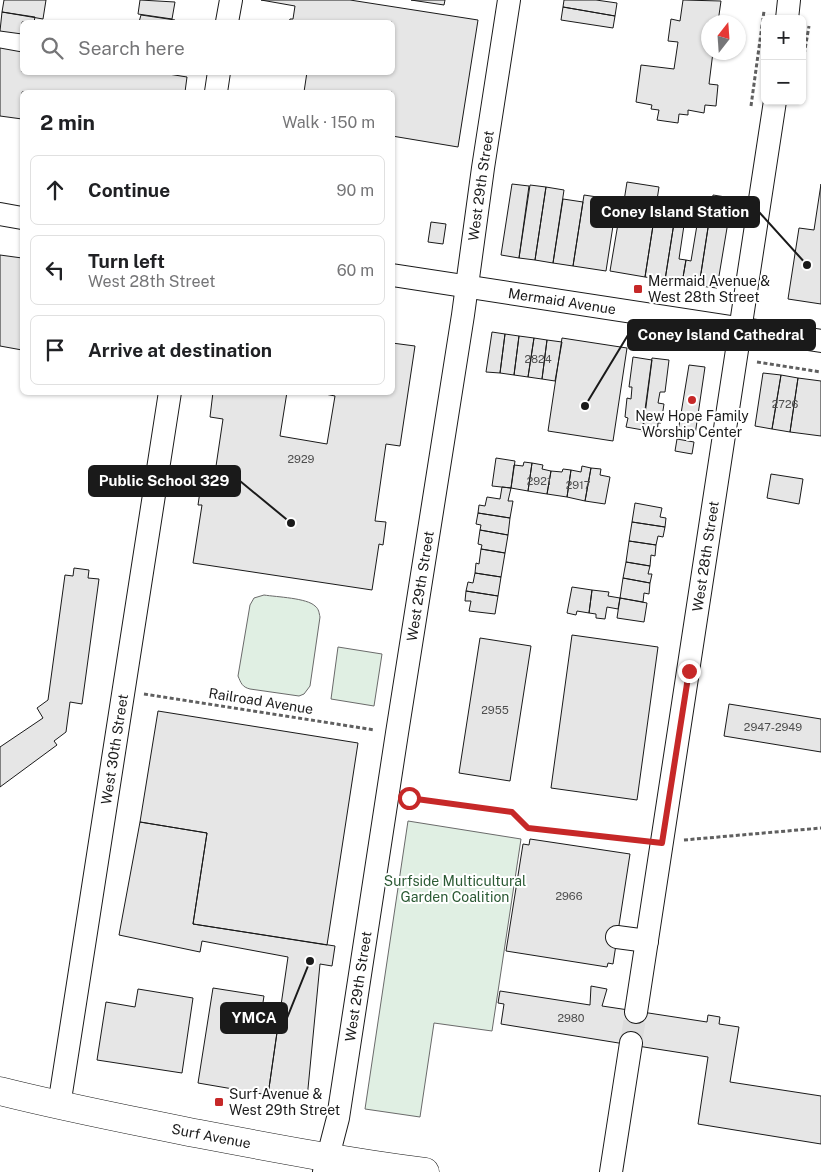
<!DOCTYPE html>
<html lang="en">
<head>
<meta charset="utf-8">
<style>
  body { margin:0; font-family:"Public Sans",sans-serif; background:#f6f6f6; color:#202124 }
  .controls { position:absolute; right:15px; top:15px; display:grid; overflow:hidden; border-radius:8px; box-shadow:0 1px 4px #0004 }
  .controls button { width:45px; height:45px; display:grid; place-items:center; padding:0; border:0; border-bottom:1px solid #e0e0e0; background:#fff; color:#202124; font:25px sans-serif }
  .compass { position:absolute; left:701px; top:15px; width:45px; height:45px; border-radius:50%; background:#fff; box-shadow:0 1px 4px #0004; rotate:17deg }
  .stop { position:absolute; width:15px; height:15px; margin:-11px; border:4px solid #c62828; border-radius:50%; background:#fff }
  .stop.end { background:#c62828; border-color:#fff; box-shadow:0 1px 5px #0008 }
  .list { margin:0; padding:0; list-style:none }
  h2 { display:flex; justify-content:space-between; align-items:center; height:65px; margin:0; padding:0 20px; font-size:21px }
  h2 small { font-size:16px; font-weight:400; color:#757577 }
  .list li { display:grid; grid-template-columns:32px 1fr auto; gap:15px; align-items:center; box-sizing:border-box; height:70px; margin:0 10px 10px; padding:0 10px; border:1px solid #e0e0e0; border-radius:8px }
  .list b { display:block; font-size:19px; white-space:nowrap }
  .list p { margin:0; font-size:16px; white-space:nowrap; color:#757577 }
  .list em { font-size:16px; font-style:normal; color:#757577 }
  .icon { flex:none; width:28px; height:28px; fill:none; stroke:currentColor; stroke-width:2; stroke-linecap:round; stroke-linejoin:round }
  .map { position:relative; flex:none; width:821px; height:1172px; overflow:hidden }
  .search { position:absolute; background:#fff; box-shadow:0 1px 4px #0004; left:20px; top:20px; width:375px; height:55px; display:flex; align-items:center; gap:12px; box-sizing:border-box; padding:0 18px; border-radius:8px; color:#757577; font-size:19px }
  .panel { position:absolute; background:#fff; box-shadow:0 1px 4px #0004; left:20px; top:90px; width:375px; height:305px; border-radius:8px }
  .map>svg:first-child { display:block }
</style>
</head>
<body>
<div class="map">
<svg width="821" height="1172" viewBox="0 0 821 1172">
  <rect width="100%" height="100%" fill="#fff"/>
  <path fill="#e0efe3" stroke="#6a6a6a" d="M264,595C277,597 307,598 315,606C319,609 319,613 320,617L310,686L304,694L299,696L250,689C242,687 241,683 238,676L250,605L254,598Z
    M338,647L382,654L374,706L331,699Z
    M408,821L521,839L492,1031L434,1023L420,1117L365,1109Z"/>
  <path fill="#e6e6e6" stroke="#1a1a1a" d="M4,0H46L43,19L2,12Z
    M140,0L175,2L172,19L138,14Z
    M261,0H350L478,20L458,147L392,136V92H304L307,72H392V22H289L290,19H293L295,6Z
    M411,0H445L444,5Z
    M564,0H596L617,3L615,16L563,7Z
    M683,0L721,1L718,22H708V52H713L709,84L718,85L716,106L705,105L704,113L688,110V115L679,114L678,123L657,120L659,110L651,109L652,105L636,102L641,65L674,69L678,42L668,41L671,19L680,21Z
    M563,7L615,16L613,28L561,20Z
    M2,12L35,17L34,22H22V34L0,31Z
    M141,15L175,20V22H139Z
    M0,48L22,52V72H156L187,77L185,92H22V119L0,116Z
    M627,182L659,187L645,277L610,271L622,200L624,201Z
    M512,184L529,186L519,258L501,255Z
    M821,184V304L788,299L799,228L814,230Z
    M530,185L546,187L535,260L519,258Z
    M546,187L564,190L553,263L535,260Z
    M584,195L617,200L606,271L573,266Z
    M713,195L732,198L717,288L699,286Z
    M563,199L583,202L573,266L553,263Z
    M657,200L677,204L665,280L645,277Z
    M677,204L687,205L679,259L686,260L682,283L665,280Z
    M700,207L711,209L699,286L682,283L686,260L691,261Z
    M431,222L446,224L443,244L428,242Z
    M0,255L22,258V350L0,346Z
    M492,332L505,334L500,373L486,372Z
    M505,334L519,336L514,375L500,373Z
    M519,336L534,338L528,377L514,375Z
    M534,338L547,340L542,379L528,377Z
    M562,338L627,348L613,441L548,431Z
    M547,340L562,342L555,381L542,379Z
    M392,343L415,346L400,446L386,444L375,521L386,522L383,545L379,544L372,590L193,563L202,505H198L203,471L215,473L223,419L210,417L213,392H287L280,436L327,444L335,396L315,392H392Z
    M633,357L652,360L643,430L626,427L628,418L625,417L627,398L631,399L632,387H629Z
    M652,358L669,360L665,392H660L658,403L664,404L661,423H658L657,434L642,432Z
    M689,365L705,367L695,435L678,432Z
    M763,373L781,375L772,429L755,426Z
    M781,375L798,378L790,432L772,429Z
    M798,378L821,381V436L790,432Z
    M677,439L694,442L692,454L675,451Z
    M496,458L515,461L511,488L492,486Z
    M524,462L532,463L528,491L511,488L514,465L523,466Z
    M532,463L543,465L542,469L551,471L547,494L528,491Z
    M582,466L591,468L585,501L567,497L571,470L581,472Z
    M591,468L601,469L600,475L610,477L605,504L585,501Z
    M563,469L571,470L567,497L547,494L551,471L562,472Z
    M771,474L803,479L799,504L767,498Z
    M502,487L511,488L508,501H513L510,518L478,513L479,505L485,506L487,497L500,499Z
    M635,503L662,508L660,517L666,518L665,527L632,522Z
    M478,513L510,518L508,535L480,530L481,525L476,524Z
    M632,522L665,527L663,537L658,536L656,545L629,541Z
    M480,530L508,535L505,553L481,549L482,545L478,544Z
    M629,541L656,545L655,556L651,555L650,566L626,562Z
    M481,549L505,553L501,577L475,573L476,563L479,564Z
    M626,562L650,566L648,574H652L650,583L623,578Z
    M74,568L89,570L88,578L99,579L82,704L70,702L66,732L54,741L57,745L0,787V747L43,718L37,708L48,700L65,575L73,576Z
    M475,573L501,577L498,596L466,591L468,582L473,583Z
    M623,578L650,583L649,594L644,593L643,602L620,598Z
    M572,587L592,590L589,613L577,611L576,615L567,613Z
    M592,590L609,592L608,596L620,598L618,609L607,607L605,619L596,618V614L589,613Z
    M466,591L498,596L495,614L469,611L471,601H465Z
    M620,598L647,603L644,622L617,618Z
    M572,635L658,647L637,800L551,788Z
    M480,638L531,646L510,781L459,773Z
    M729,704L821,719V752L724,736Z
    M158,711L358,743L327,945L193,924L207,833L140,822Z
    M140,822L207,833L193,924L335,946L332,966L320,964L307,1099L268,1095L288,957L202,941L200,952L119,935Z
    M530,839L630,854L613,964L608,963L607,967L506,951L523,844L529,845Z
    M591,986L607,989L602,1006L642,1012L640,1025L634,1024L631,1045L501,1024L504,1004L498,1003L500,991L590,1005Z
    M213,988L264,996L261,1015L279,1018L268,1095L198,1083Z
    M138,989L193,998L182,1073L97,1060L106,1002L135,1007Z
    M642,1012L707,1022L708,1015L720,1017L719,1024L739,1027L730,1082L821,1096V1144L698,1124L708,1057L631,1045L634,1024L640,1025Z"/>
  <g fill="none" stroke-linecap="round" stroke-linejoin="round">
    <path stroke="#ddd" stroke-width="22" stroke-dasharray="22 11" stroke-linecap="butt" d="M631,1043L636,1012"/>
    <g stroke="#1a1a1a" stroke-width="24">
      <g id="minor">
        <path d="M787,19L789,0"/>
        <path d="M227,22L231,0"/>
        <path d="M216,92L219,72"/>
        <path d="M0,214L22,218"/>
        <path id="s1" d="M392,275L821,341"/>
        <path d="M617,937L647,941"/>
        <path id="s2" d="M636,1012L775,101"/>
        <path id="s3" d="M59,1106L170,392"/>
        <path id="s4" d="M324,1172L338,1118L397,733L463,315L483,168L509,0"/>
        <path d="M611,1172L631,1043"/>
      </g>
    </g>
    <g stroke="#1a1a1a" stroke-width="29">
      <g id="major">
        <path id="s5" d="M0,1091C63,1107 126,1119 189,1132C268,1147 346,1162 425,1172"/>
      </g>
    </g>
    <path stroke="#5f5f5f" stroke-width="3" stroke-dasharray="4 2.5" stroke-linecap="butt" d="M802,67L809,26
      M751,106L764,11
      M757,362L821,372
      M144,694L375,730
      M409,798L512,812L528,828L642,841
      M684,840L821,828"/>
    <use href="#minor" stroke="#fff" stroke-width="22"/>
    <use href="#major" stroke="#fff" stroke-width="28"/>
  </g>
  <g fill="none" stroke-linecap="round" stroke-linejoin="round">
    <path stroke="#c62828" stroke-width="6" d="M409,798L512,812L528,828L662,843L689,671"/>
  </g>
  <g fill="#c62828" stroke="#fff" stroke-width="2">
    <rect x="633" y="284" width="10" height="10" rx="2.5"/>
    <circle cx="692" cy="400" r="5"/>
    <rect x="214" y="1097" width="10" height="10" rx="2.5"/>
  </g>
  <g text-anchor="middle" stroke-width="4" stroke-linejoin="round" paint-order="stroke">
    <g font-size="11" fill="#4d4d4d">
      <text x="538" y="363">2824</text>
      <text x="785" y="408">2726</text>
      <text x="301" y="463">2929</text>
      <text x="539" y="485">2921</text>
      <text x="578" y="489">2917</text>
      <text x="495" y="714">2955</text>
      <text x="773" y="731">2947-2949</text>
      <text x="569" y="900">2966</text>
      <text x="571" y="1022">2980</text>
    </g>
    <g font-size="14" fill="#1a1a1a" stroke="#fff">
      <text dy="5" stroke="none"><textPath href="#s4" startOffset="999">West 29th Street</textPath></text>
      <text dy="5" stroke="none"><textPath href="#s1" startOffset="172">Mermaid Avenue</textPath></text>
      <text dy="5" stroke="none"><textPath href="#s2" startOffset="461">West 28th Street</textPath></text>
      <text dy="5" stroke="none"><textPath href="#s4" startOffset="594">West 29th Street</textPath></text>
      <text transform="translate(261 701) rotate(9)" y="5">Railroad Avenue</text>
      <text dy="5" stroke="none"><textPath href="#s3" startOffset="361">West 30th Street</textPath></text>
      <text dy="5" stroke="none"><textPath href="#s4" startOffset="189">West 29th Street</textPath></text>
      <text dy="5" stroke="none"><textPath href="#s5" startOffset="216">Surf Avenue</textPath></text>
    </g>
    <g font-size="14" fill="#1a1a1a" stroke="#fff" text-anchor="start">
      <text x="648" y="286">Mermaid Avenue &amp;<tspan x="648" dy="16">West 28th Street</tspan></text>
      <text x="692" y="421" text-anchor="middle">New Hope Family<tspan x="692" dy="16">Worship Center</tspan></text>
      <text x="229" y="1099">Surf Avenue &amp;<tspan x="229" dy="16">West 29th Street</tspan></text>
    </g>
    <g font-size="14" fill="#2b5a34" stroke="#fff">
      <text x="455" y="886">Surfside Multicultural<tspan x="455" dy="16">Garden Coalition</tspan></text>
    </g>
  </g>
  <path fill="none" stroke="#1a1a1a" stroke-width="2" d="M807 265L759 212M585 406L628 335M291 523L240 481M310 961L287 1018"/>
  <g fill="#1a1a1a" stroke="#fff" stroke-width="2">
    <circle cx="807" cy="265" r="5"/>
    <circle cx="585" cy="406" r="5"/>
    <circle cx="291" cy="523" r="5"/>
    <circle cx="310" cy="961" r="5"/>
  </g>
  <g fill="#1a1a1a" stroke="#1a1a1a" stroke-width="2">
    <rect x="591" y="197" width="168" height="30" rx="5"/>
    <rect x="628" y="320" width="187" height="30" rx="5"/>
    <rect x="89" y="466" width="151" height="30" rx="5"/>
    <rect x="221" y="1003" width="66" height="30" rx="5"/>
  </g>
  <g font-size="15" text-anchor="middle" font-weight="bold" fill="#fff">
    <text x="675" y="217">Coney Island Station</text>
    <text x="721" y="340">Coney Island Cathedral</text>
    <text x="164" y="486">Public School 329</text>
    <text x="254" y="1023">YMCA</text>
  </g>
</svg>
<div class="controls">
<button>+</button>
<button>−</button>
</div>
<svg class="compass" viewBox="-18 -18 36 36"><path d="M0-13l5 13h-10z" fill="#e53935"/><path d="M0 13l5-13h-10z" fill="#757577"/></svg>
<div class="stop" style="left:409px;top:798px"></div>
<div class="stop end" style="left:689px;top:671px"></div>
<div class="search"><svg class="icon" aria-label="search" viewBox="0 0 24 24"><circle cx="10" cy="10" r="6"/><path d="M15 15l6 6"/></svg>Search here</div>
<section class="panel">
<h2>2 min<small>Walk · 150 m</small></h2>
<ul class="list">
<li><svg class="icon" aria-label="ahead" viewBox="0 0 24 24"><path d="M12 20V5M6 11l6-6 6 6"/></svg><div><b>Continue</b></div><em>90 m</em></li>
<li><svg class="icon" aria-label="left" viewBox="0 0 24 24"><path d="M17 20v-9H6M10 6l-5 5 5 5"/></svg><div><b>Turn left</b><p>West 28th Street</p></div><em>60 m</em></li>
<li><svg class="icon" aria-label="arrive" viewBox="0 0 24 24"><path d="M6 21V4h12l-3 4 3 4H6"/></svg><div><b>Arrive at destination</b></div></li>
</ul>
</section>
</div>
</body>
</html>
